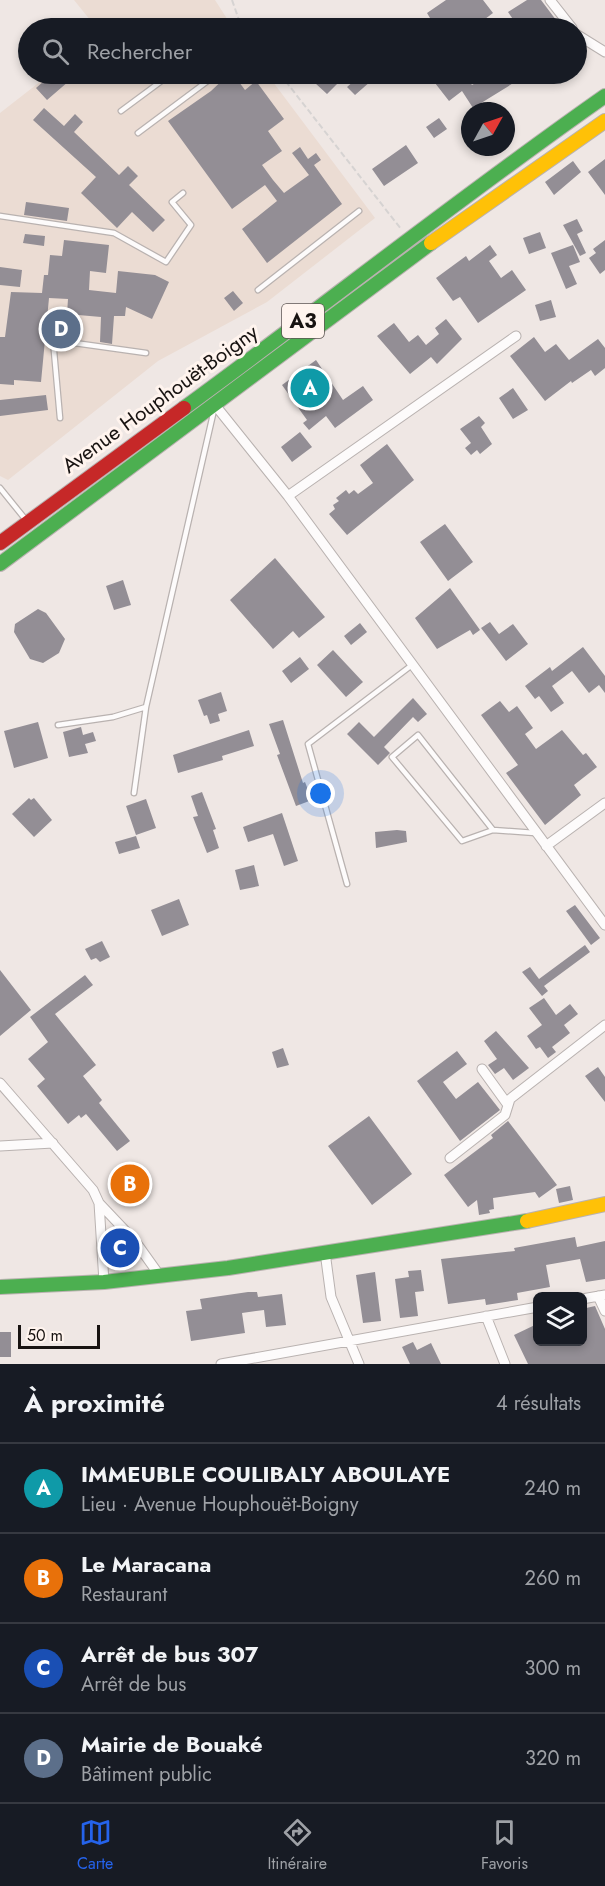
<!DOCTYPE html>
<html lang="fr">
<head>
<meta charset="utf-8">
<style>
  body { margin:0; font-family:Jost,sans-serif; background:#20242c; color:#f1f3f6 }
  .controls { position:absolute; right:18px; bottom:18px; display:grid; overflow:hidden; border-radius:9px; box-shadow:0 3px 9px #0003 }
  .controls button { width:54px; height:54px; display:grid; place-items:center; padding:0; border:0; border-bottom:2px solid #363941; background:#171b24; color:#f1f3f6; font:30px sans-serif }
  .compass { position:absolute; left:461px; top:102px; width:54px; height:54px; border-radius:50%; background:#171b24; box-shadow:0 3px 9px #0003; rotate:50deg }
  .scale { position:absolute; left:18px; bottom:15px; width:82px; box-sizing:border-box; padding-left:6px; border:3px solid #181311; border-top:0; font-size:16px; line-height:21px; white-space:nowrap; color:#181311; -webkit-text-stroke:4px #fff4ee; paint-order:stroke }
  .you { position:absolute; left:321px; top:794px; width:21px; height:21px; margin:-15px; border:4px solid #fff; border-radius:50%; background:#1a73e8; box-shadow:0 0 0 9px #1a73e833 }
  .badge { display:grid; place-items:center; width:39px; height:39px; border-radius:50%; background:#2563eb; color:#fff; font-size:20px; font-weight:700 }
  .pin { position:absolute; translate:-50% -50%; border:3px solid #fff; box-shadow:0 2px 6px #0006 }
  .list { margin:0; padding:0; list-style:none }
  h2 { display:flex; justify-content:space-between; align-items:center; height:78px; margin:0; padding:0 24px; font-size:26px }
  h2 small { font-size:20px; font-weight:400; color:#9ea1a6 }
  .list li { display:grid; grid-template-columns:39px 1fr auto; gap:18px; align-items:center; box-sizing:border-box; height:90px; padding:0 24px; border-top:2px solid #363941 }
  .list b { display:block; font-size:22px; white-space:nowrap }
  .list p { margin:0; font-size:20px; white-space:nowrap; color:#9ea1a6 }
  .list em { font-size:20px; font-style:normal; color:#9ea1a6 }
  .icon { flex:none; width:33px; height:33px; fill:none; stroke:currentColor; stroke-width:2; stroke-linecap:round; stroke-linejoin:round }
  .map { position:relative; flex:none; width:605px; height:1364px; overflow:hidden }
  .search { position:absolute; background:#171b24; box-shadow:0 3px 9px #0003; left:18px; right:18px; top:18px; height:66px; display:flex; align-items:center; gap:15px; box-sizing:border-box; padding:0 21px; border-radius:33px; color:#9ea1a6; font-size:22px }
  .sheet { height:438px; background:#171b24 }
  nav { display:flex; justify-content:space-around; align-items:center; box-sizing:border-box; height:84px; border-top:2px solid #363941; background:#171b24; font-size:16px; color:#9ea1a6 }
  nav a { display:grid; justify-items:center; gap:3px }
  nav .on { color:#2563eb }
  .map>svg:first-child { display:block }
</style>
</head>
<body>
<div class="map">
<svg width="605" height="1364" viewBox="0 0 605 1364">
  <rect width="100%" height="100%" fill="#efe7e4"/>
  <path fill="#ebdcd3" d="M74,0H215L233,28H92L95,26Z
    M50,74H267L375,218L267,302L158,361L8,480L0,476V113Z"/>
  <path fill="#938e95" d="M446,0H483L493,13L473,28H436L427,13Z
    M527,0H541L562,28H519L508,12Z
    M52,74H63L69,81L47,100L36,88Z
    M229,74H233L245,90L256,81L284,119L268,131L282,151L262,165L273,180L284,193L309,175L292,153L300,147L308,159L316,153L321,160L314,165L342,204L267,263L242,229L277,201L265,185L232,209L168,121L211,91Z
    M325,74H333L340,81L327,94L315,83Z
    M362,74H379L355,95L347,87Z
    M428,74H463L472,85L492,74H528L473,108L462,91L449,101Z
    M44,108L64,126L75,114L83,122L74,132L119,175L128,166L138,176L129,185L165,220L153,232L132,212L117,228L81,193L96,177L33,120Z
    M439,118L447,129L434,138L426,127Z
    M406,145L418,163L384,186L372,169Z
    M605,159V195L588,172Z
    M573,161L581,172L554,195L545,182Z
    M26,202L69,208L67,221L24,215Z
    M577,219L583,231L577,234L586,253L580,256L563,225Z
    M540,232L546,248L529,254L523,238Z
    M25,234L45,236L44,246L23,243Z
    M64,240L109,245L106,273L90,271L89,290L116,293L118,271L155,275L169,282L152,319L126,307L125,316H114L112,344L100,342L101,317L67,314L68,299L49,298L41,382L14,380V385L0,384V337H5L11,292L42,293L44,275H48L50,255L62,256Z
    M605,240V270L600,274L589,258L596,253L593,249Z
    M490,245L497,255L489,261L501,278L512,270L526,290L478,323L460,297L453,301L436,278L466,256L469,261Z
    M573,245L580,262L569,266L577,284L566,289L551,253Z
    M0,267L22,270L20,287L0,285Z
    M233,291L243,303L234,311L224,298Z
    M551,300L556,317L540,321L535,305Z
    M446,319L462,339L437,364L431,357L410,374L377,336L394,323L409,342L418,335L426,345L439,334L435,328Z
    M534,337L545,352L556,344L569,360L598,339L605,348V368L595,376L591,370L572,383L571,381L545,401L510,356Z
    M316,360L343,400L363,386L373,400L335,428L326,416L309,430L303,423L307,420L282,385Z
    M513,388L528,410L513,419L499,398Z
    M46,395L48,410L0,416V400Z
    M479,416L485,423L481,427L492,444L480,454L477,450L471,455L465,448L471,443L460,429Z
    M300,432L312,447L292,462L281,447Z
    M387,444L414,480L347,535L329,514L335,509L333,505L339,501L336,498L346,490L349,494L354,490L358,494L373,483L360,465Z
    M445,524L473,562L448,581L420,542Z
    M275,558L325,617L299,638L293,631L273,649L230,600Z
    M123,580L131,605L114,610L106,586Z
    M450,588L480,630L473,635L470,630L437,649L415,618Z
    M38,609L46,613L65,639L59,653L43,663L30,659L14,632L15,624Z
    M490,622L499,634L513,624L528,644L506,661L481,628Z
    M360,623L367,632L351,645L344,636Z
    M583,647L605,676V693L599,685L589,693L572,671L552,686L564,703L551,712L539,696L535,699L525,686L550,667L552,671Z
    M333,650L363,682L346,697L317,665Z
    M300,657L309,669L291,683L282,671Z
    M221,692L227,711L218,714L220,721L210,724L207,715L204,716L198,700Z
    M413,698L427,714L418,722L413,717L384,747L390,753L378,765L347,734L359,722L374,737Z
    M500,701L509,712L517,706L533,728L525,734L536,749L562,730L583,755L586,753L597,767L574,785L581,795L545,825L506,773L518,765L481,715Z
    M283,720L303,783L305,782L312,800L296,806L277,755L280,754L269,724Z
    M38,722L48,758L14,768L4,731Z
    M81,727L83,735L93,732L96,741L85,744L88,753L69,757L63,732Z
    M249,730L254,746L222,756L223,760L178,773L173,755Z
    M202,792L216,829L213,830L219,848L207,853L193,817L198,816L191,796Z
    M29,798L31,800L34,798L52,820L34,837L12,814Z
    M146,799L156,828L136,835L126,806Z
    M282,813L298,861L284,866L273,834L248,842L243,827Z
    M397,830L406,831L407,842L376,848L375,832Z
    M136,836L140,848L119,854L115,842Z
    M254,865L259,886L240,890L235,870Z
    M179,899L189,925L162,936L151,910Z
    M575,905L600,938L591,945L566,911Z
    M102,941L110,957L100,962L96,958L91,960L85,949Z
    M585,945L590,952L544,986L548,991L542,996L522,972L530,967L539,979Z
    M0,970L31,1010L0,1036Z
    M85,975L93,985L55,1014L96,1065L83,1076L102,1100L99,1103L130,1141L117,1151L86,1114L81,1118L79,1115L68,1124L37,1086L45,1079L28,1059L48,1042L30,1017Z
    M544,998L556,1015L570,1004L578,1014L564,1025L570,1033L552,1047L556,1052L548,1058L540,1047L536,1049L527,1036L542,1025L529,1008Z
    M496,1031L529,1068L513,1080L504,1068L495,1074L488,1065L497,1059L484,1041Z
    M283,1048L289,1065L277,1068L272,1052Z
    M457,1051L467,1064L443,1082L456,1099L478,1082L500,1110L460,1141L417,1081Z
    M598,1067L605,1077V1102L585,1076Z
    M369,1116L412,1174L372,1205L328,1146Z
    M508,1121L557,1185L539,1198L535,1192L493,1198L494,1209L489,1210L490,1213L479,1215L477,1200L468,1207L444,1175L493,1138L491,1135Z
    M570,1186L573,1200L559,1203L556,1189Z
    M575,1237L577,1247L605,1241V1279L586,1282L580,1259L546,1265L550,1287L517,1293L518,1300L486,1305L485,1299L448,1304L441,1259L515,1251L514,1248Z
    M421,1270L424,1291L415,1292L418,1316L400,1318L395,1279L409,1277L408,1271Z
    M375,1272L381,1321L363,1323L356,1275Z
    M248,1292H257L258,1297L282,1294L286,1325L266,1327L264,1310L242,1313L245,1333L191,1341L186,1311L202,1309L200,1299Z
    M595,1306L605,1329V1364H528L514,1335L537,1324V1341H582V1309Z
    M0,1332H11V1357H0Z
    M413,1342L417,1350L431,1343L441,1364H410L402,1347Z"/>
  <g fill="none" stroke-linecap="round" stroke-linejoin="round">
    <g stroke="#b9b2b0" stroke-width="7">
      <path id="lane" d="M121,111L171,74
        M138,133L217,74
        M0,216L114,233L166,262L191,225L172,202L183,193
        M258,290L359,211
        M60,418L53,340L146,353
        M0,488L26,520
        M58,725L113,717L146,707
        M134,793L146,707L214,410
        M493,830L462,841L392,757L418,735L493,830L535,833
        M347,884L308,744L412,665"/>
    </g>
    <g stroke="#b9b2b0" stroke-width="11">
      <path id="street" d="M550,0L572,28
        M576,34L605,52
        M215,405L288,496L605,925
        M288,496L516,336
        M546,846L605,803
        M482,1069L508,1105
        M0,1083L93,1190L99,1203L104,1282
        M0,1146L53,1143
        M450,1158L505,1115L510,1099L605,1025
        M99,1203L135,1241L160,1276
        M325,1252L331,1297L359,1364
        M598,1296L605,1311
        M582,1299L605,1295
        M486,1316L505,1364
        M221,1364L538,1307"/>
    </g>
    <g stroke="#b9b2b0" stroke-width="16">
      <path id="fast" d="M184,408C325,305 462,196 605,96
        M0,564L431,243
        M0,1287L104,1282L228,1268L527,1221"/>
    </g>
    <g stroke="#b9b2b0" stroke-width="16">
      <path id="slow" d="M431,243L605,121
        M527,1221L605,1204"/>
    </g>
    <g stroke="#b9b2b0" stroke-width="16">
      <path id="jam" d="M0,543L184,408"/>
    </g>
    <path stroke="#d6d3d2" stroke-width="2" stroke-dasharray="6 3" stroke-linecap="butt" d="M232,0L239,20L245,28
      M280,74L401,229"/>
    <use href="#lane" stroke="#fdfbfb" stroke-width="4.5"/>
    <use href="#street" stroke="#fdfbfb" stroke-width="9"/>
    <use href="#fast" stroke="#4caf50" stroke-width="14"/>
    <use href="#slow" stroke="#ffc107" stroke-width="14"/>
    <use href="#jam" stroke="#c62828" stroke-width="14"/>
  </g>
  <g text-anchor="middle" stroke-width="6" stroke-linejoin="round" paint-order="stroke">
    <rect fill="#fff4ee" stroke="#5d5653" stroke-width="1.5" x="282" y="304" width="42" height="34" rx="4.5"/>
    <g font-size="20" font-weight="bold" fill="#181311">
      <text x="303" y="328">A3</text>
    </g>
    <g font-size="21" fill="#181311" stroke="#fff4ee">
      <text transform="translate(160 399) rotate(-36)" y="7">Avenue Houphouët-Boigny</text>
    </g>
  </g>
</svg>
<div class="controls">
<button><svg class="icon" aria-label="layers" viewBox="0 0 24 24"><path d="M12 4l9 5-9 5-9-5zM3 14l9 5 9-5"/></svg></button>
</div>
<svg class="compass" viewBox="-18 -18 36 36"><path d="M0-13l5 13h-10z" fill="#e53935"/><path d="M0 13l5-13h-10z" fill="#9ea1a6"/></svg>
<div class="scale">50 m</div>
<div class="you"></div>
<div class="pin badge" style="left:310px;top:388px;background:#0f9aa8">A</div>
<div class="pin badge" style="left:130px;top:1184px;background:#e8710a">B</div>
<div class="pin badge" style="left:120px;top:1248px;background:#1a4fb4">C</div>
<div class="pin badge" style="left:61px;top:329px;background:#5c6f8a">D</div>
<div class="search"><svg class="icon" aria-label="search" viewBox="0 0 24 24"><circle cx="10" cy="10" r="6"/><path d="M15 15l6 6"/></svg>Rechercher</div>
</div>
<section class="sheet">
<h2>À proximité<small>4 résultats</small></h2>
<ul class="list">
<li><span class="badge" style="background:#0f9aa8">A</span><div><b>IMMEUBLE COULIBALY ABOULAYE</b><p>Lieu · Avenue Houphouët-Boigny</p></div><em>240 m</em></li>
<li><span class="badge" style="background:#e8710a">B</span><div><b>Le Maracana</b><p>Restaurant</p></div><em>260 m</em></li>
<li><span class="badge" style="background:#1a4fb4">C</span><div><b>Arrêt de bus 307</b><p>Arrêt de bus</p></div><em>300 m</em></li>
<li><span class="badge" style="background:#5c6f8a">D</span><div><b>Mairie de Bouaké</b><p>Bâtiment public</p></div><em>320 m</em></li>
</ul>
</section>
<nav>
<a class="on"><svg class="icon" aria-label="map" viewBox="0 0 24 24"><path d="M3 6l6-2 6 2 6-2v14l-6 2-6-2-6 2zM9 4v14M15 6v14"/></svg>Carte</a>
<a><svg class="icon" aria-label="directions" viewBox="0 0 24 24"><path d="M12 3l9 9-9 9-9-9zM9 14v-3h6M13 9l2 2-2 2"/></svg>Itinéraire</a>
<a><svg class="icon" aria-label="saved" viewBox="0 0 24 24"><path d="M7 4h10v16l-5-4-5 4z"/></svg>Favoris</a>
</nav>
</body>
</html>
